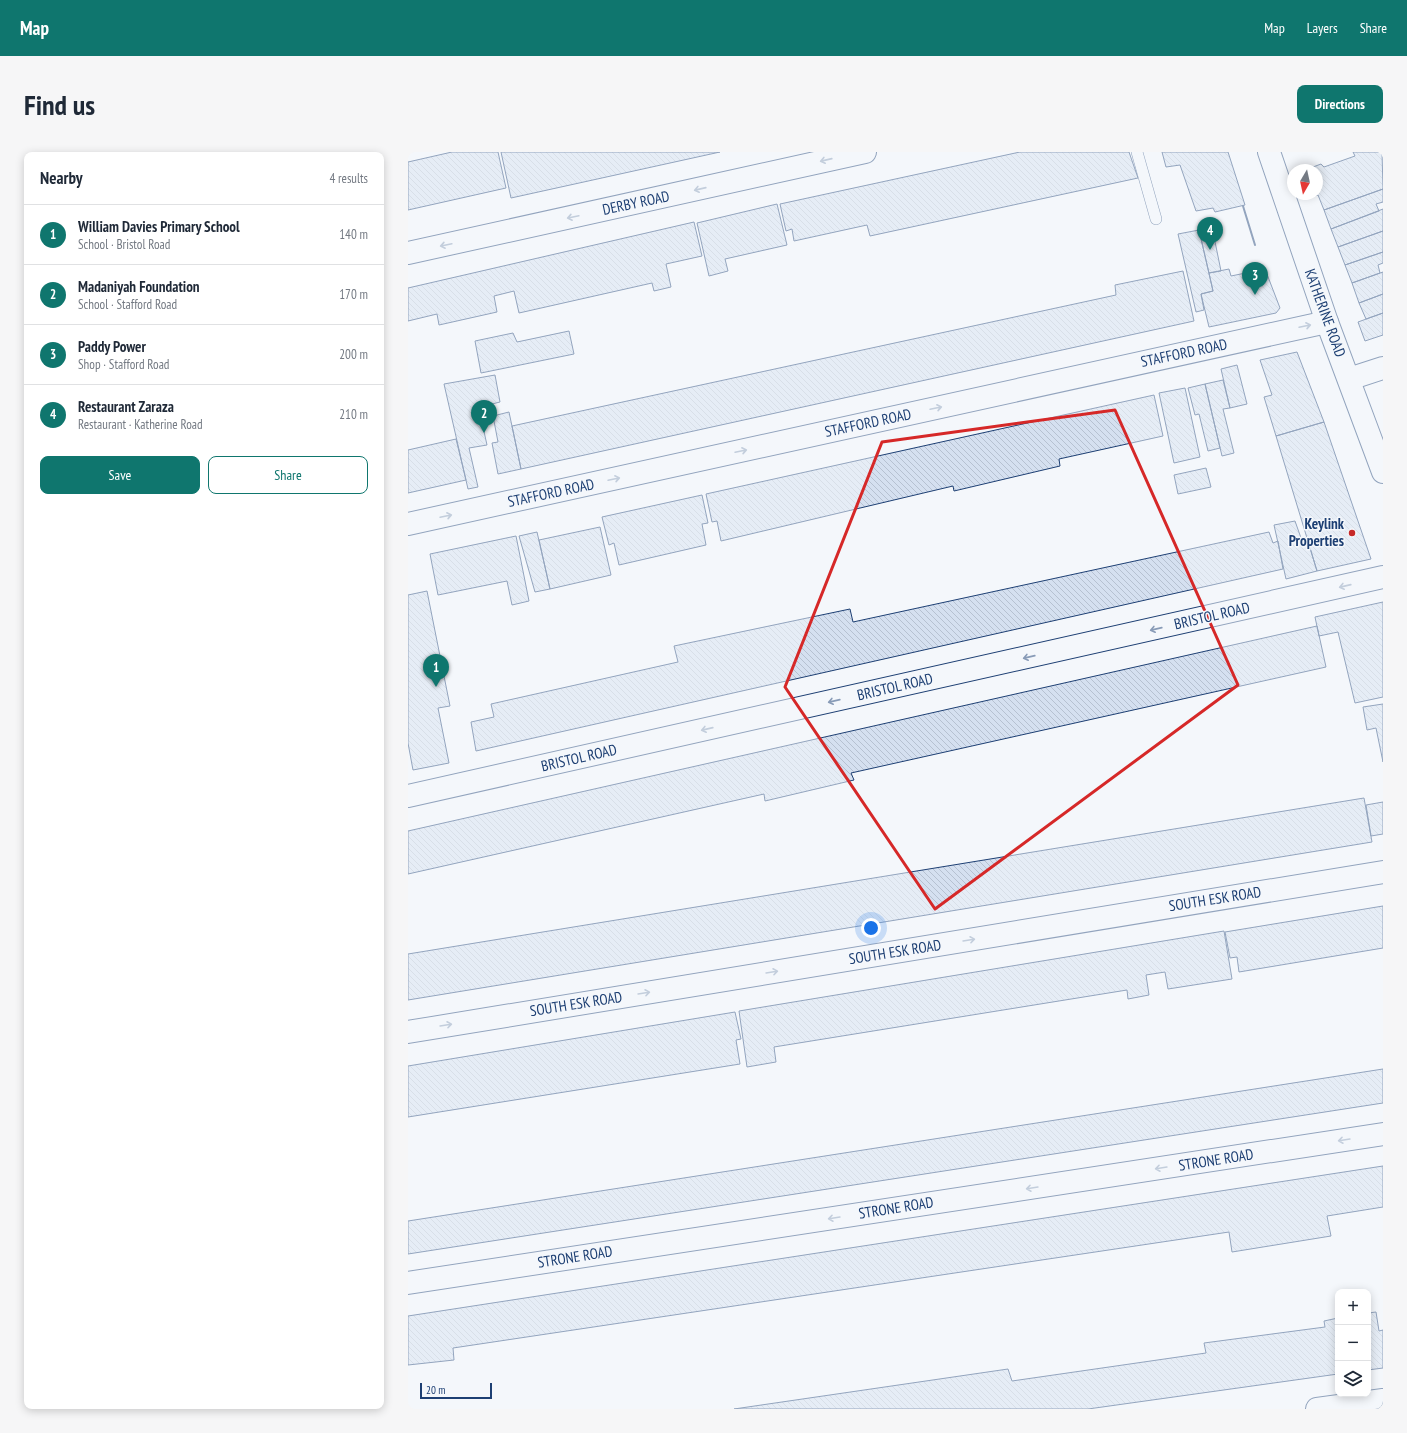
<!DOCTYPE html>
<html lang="en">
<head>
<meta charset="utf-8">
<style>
  body { margin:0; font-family:"PT Sans Narrow",sans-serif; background:#f6f6f7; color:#1f2937 }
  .controls { position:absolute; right:12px; bottom:12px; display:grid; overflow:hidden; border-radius:8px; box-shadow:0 2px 10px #0003 }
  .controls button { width:36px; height:36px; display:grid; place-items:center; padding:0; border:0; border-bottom:1px solid #e0e1e3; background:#fff; color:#1f2937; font:20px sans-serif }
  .compass { position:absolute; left:879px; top:12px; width:36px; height:36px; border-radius:50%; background:#fff; box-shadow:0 2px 10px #0003; rotate:189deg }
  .scale { position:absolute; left:12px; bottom:10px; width:72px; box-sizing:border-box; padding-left:4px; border:2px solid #1d3f73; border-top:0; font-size:11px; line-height:14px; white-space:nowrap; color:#1d3f73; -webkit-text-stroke:3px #f4f7fb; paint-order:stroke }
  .you { position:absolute; left:463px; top:776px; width:14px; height:14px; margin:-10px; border:3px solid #fff; border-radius:50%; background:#1a73e8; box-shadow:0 0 0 6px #1a73e833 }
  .badge { display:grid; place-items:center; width:26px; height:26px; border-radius:50%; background:#0f766e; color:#fff; font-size:13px; font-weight:700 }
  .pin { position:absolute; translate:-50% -33px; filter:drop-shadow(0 1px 2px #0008) }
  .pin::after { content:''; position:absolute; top:21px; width:14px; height:12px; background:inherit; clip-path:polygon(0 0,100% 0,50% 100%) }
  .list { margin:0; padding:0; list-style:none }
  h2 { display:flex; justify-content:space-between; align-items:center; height:52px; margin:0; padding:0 16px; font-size:17px }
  h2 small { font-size:13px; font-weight:400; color:#747a83 }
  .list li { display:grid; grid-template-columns:26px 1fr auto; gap:12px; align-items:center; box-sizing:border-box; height:60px; padding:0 16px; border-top:1px solid #e0e1e3 }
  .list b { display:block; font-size:15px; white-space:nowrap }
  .list p { margin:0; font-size:13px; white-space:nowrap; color:#747a83 }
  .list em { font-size:13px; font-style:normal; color:#747a83 }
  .actions { display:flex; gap:8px; padding:12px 16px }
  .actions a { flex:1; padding:9px 0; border:1px solid #0f766e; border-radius:8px; text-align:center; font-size:14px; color:#0f766e }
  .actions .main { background:#0f766e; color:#fff }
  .icon { flex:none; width:22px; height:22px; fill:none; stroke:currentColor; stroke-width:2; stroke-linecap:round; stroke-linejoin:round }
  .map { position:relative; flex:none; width:975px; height:1257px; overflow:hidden; border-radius:8px }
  header { display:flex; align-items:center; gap:24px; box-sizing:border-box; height:56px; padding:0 20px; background:#0f766e; color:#fff }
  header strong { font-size:19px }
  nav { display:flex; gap:22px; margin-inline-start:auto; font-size:14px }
  .intro { display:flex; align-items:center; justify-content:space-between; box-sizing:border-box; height:96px; padding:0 24px }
  h1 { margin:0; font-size:28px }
  .button { padding:10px 18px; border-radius:8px; background:#0f766e; color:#fff; font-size:14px; font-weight:700 }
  main { display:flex; gap:24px; padding:0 24px }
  aside { flex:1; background:#fff; border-radius:8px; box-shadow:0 2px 10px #0003 }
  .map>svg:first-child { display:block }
</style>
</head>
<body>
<header>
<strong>Map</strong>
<nav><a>Map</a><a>Layers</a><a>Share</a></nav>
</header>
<div class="intro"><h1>Find us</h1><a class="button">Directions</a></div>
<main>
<aside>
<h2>Nearby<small>4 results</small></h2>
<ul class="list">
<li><span class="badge">1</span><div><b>William Davies Primary School</b><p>School · Bristol Road</p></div><em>140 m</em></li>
<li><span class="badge">2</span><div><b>Madaniyah Foundation</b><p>School · Stafford Road</p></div><em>170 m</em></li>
<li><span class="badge">3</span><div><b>Paddy Power</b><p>Shop · Stafford Road</p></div><em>200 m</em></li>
<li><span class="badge">4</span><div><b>Restaurant Zaraza</b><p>Restaurant · Katherine Road</p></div><em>210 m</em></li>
</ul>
<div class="actions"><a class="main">Save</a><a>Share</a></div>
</aside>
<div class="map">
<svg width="975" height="1257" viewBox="0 0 975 1257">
  <defs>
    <pattern id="building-back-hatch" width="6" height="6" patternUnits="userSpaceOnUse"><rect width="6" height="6" fill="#d5e0f0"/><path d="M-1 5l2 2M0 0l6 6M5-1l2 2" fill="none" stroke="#b6c1d1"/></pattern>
  </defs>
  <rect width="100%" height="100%" fill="#f4f7fb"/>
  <path fill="url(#building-back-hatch)" stroke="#1d3f73" d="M44,0H90L98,36L0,58V10Z
    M93,0H312L103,46Z
    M612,0H721L730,26L462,84L459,73L386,89L384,77L378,79L372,52Z
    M754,0H820L837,53L807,60L805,56L788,59L772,13L758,15Z
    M945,0H974L975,37L916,58L910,43L906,44V42H909V18H904L905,15L913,12L916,15L947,4Z
    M975,37V50L968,52L971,59L923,77L916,58Z
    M369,52L379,93L317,107L320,119L301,124L289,71Z
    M975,57V79L930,95L923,77Z
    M286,70L294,104L258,112L263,135L246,139L244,131L111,161L106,139L86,144L89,160L31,173L29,162L0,169V136Z
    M804,75L813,119L801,121L791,78Z
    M791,78L805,139L793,142L796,158L788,160L770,82Z
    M975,79V100L937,113L930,95Z
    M975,100V111L970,113L972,121L944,131L937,113Z
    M821,117L823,124L857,117L872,156L868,161L801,175L793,142L805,139L801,121Z
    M775,119L786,169L113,317L104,274L708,143L707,133Z
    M975,120V142L951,151L944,131Z
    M975,142V161L958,167L951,151Z
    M975,161V183L957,189L950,170Z
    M161,179L166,202L73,221L67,189L105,181L109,190Z
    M889,200L916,270L868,284L856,245L864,243L852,208Z
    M829,213L839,252L822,256L813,217Z
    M87,223L92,250L76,254L78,264L73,266L79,293L61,296L70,335L60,337L36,232Z
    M815,228L822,256L815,257L826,301L814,304L797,232Z
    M797,232L812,296L800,299L791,262L787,263L780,236Z
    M777,236L792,305L766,311L751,241Z
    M746,243L755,284L651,307L652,314L546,339L545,334L313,389L309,369L304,370L298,342Z
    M101,260L113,317L90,322L84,291L90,290L85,264Z
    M916,270L963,407L909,419L868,284Z
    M48,287L58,328L0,341V298Z
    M798,316L803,335L770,342L766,323Z
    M294,343L300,371L294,372L298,393L211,413L206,391L201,393L194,365Z
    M887,369L893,386H899L909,419L878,427L866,373Z
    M192,375L203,423L142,437L131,388Z
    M129,380L142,437L127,440L111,384Z
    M861,380L865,391L870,389L875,417L68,599L63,570L86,565L83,552L270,510L266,494L442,457L445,470Z
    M108,384L121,449L104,453L99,429L30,443L22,402Z
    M19,439L42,554L30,556L41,611L5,618L0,591V443Z
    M975,450V545L947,551L930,480L911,484L907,465Z
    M909,474L918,515L443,621L446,628L357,649L356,642L0,722V679Z
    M975,552V610L968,576L959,578L955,555Z
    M956,646L964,690L0,848V802Z
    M975,650V682L963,684L958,653Z
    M975,754V796L831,820L829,805L822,806L817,780Z
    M816,779L824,827L760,837L757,820L738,823L741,843L720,847L719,838L366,895L368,910L339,915L331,859Z
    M327,860L333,887L328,888L332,912L0,965V914Z
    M975,917V951L0,1102V1069Z
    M975,1014V1055L919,1064L923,1084L824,1100L821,1080L45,1196L46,1208L0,1213V1164Z
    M968,1160L971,1179L975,1178V1216L960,1218V1161Z
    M930,1166V1222L680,1257H326L600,1217L604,1229L798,1201L796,1191L917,1175L916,1169Z"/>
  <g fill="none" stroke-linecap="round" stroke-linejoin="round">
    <g stroke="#1d3f73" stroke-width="12">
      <path id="lane" d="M729,0L748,67"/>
    </g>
    <g stroke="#1d3f73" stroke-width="24">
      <path id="street" d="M0,101L457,0
        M941,227L975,216
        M0,372L919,170
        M0,644L975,425
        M0,880L975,720
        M0,1131L975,982
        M909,1257L975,1248"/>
    </g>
    <g stroke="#1d3f73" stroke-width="24">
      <path id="secondary" d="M861,0L919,170L975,320"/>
    </g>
    <use href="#lane" stroke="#f4f7fb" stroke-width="11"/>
    <use href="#street" stroke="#f4f7fb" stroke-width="22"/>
    <use href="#secondary" stroke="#f4f7fb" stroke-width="22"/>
    <path stroke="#1d3f73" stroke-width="2" d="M835,54L847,93"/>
  </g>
  <defs><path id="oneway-shaft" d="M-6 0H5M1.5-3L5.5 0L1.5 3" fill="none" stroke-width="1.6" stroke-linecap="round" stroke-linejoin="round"/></defs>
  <g stroke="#889bb7">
    <use href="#oneway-shaft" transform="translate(418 8) rotate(167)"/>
    <use href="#oneway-shaft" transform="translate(292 37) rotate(167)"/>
    <use href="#oneway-shaft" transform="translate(165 65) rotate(168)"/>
    <use href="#oneway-shaft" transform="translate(38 93) rotate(168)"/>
    <use href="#oneway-shaft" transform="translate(897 174) rotate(-12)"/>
    <use href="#oneway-shaft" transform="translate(528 256) rotate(-12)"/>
    <use href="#oneway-shaft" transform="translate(333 299) rotate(-12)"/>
    <use href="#oneway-shaft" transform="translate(206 327) rotate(-12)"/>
    <use href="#oneway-shaft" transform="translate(38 364) rotate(-12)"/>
    <use href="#oneway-shaft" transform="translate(937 434) rotate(167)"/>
    <use href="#oneway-shaft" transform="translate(748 477) rotate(167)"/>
    <use href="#oneway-shaft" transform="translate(621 505) rotate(167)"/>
    <use href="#oneway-shaft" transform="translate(426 549) rotate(167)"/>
    <use href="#oneway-shaft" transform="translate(299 577) rotate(167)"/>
    <use href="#oneway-shaft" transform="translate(561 788) rotate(-9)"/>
    <use href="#oneway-shaft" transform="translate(364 820) rotate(-9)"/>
    <use href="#oneway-shaft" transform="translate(236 841) rotate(-9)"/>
    <use href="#oneway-shaft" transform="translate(38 873) rotate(-9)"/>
    <use href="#oneway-shaft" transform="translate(936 988) rotate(171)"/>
    <use href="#oneway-shaft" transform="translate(753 1016) rotate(171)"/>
    <use href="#oneway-shaft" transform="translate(624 1036) rotate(171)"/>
    <use href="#oneway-shaft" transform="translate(426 1066) rotate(171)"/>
  </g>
  <path d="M0 0H975V1257H0ZM707,258L830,533L527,757L377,535L474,290Z" fill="#f4f7fb" fill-opacity=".55" fill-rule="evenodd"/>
  <path fill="none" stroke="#d62828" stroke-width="3" stroke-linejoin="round" d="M707,258L830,533L527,757L377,535L474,290Z"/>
  <circle fill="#c62828" stroke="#f4f7fb" stroke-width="1.5" cx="944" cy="381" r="4"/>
  <g text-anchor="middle" stroke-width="3" stroke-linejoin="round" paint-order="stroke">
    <g font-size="15" fill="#1d3f73" stroke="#f4f7fb">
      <text transform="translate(228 51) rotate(-12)" y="5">DERBY ROAD</text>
      <text transform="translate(917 161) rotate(70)" y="5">KATHERINE ROAD</text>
      <text transform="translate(776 201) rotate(-12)" y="5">STAFFORD ROAD</text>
      <text transform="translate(460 271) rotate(-12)" y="5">STAFFORD ROAD</text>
      <text transform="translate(143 341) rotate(-12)" y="5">STAFFORD ROAD</text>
      <text transform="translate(804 464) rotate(-13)" y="5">BRISTOL ROAD</text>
      <text transform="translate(487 535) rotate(-13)" y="5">BRISTOL ROAD</text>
      <text transform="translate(171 606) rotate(-13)" y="5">BRISTOL ROAD</text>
      <text transform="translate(807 747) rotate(-9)" y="5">SOUTH ESK ROAD</text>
      <text transform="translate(487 800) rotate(-9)" y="5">SOUTH ESK ROAD</text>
      <text transform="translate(168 852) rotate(-9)" y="5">SOUTH ESK ROAD</text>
      <text transform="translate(808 1008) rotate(-9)" y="5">STRONE ROAD</text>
      <text transform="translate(488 1056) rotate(-9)" y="5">STRONE ROAD</text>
      <text transform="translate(167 1105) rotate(-9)" y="5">STRONE ROAD</text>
    </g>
    <g font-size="15" font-weight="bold" fill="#1d3f73" stroke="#f4f7fb" text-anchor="end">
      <text x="936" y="377">Keylink<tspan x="936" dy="17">Properties</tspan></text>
    </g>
  </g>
</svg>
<div class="controls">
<button>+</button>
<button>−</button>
<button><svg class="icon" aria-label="layers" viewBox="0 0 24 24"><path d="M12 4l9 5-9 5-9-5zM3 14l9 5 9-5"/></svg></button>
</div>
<svg class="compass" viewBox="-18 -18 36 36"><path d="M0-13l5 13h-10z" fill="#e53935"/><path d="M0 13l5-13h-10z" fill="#747a83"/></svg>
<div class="scale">20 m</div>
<div class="you"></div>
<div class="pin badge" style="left:28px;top:535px">1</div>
<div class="pin badge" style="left:76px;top:281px">2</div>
<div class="pin badge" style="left:847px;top:143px">3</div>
<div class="pin badge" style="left:802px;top:98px">4</div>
</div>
</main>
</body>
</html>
